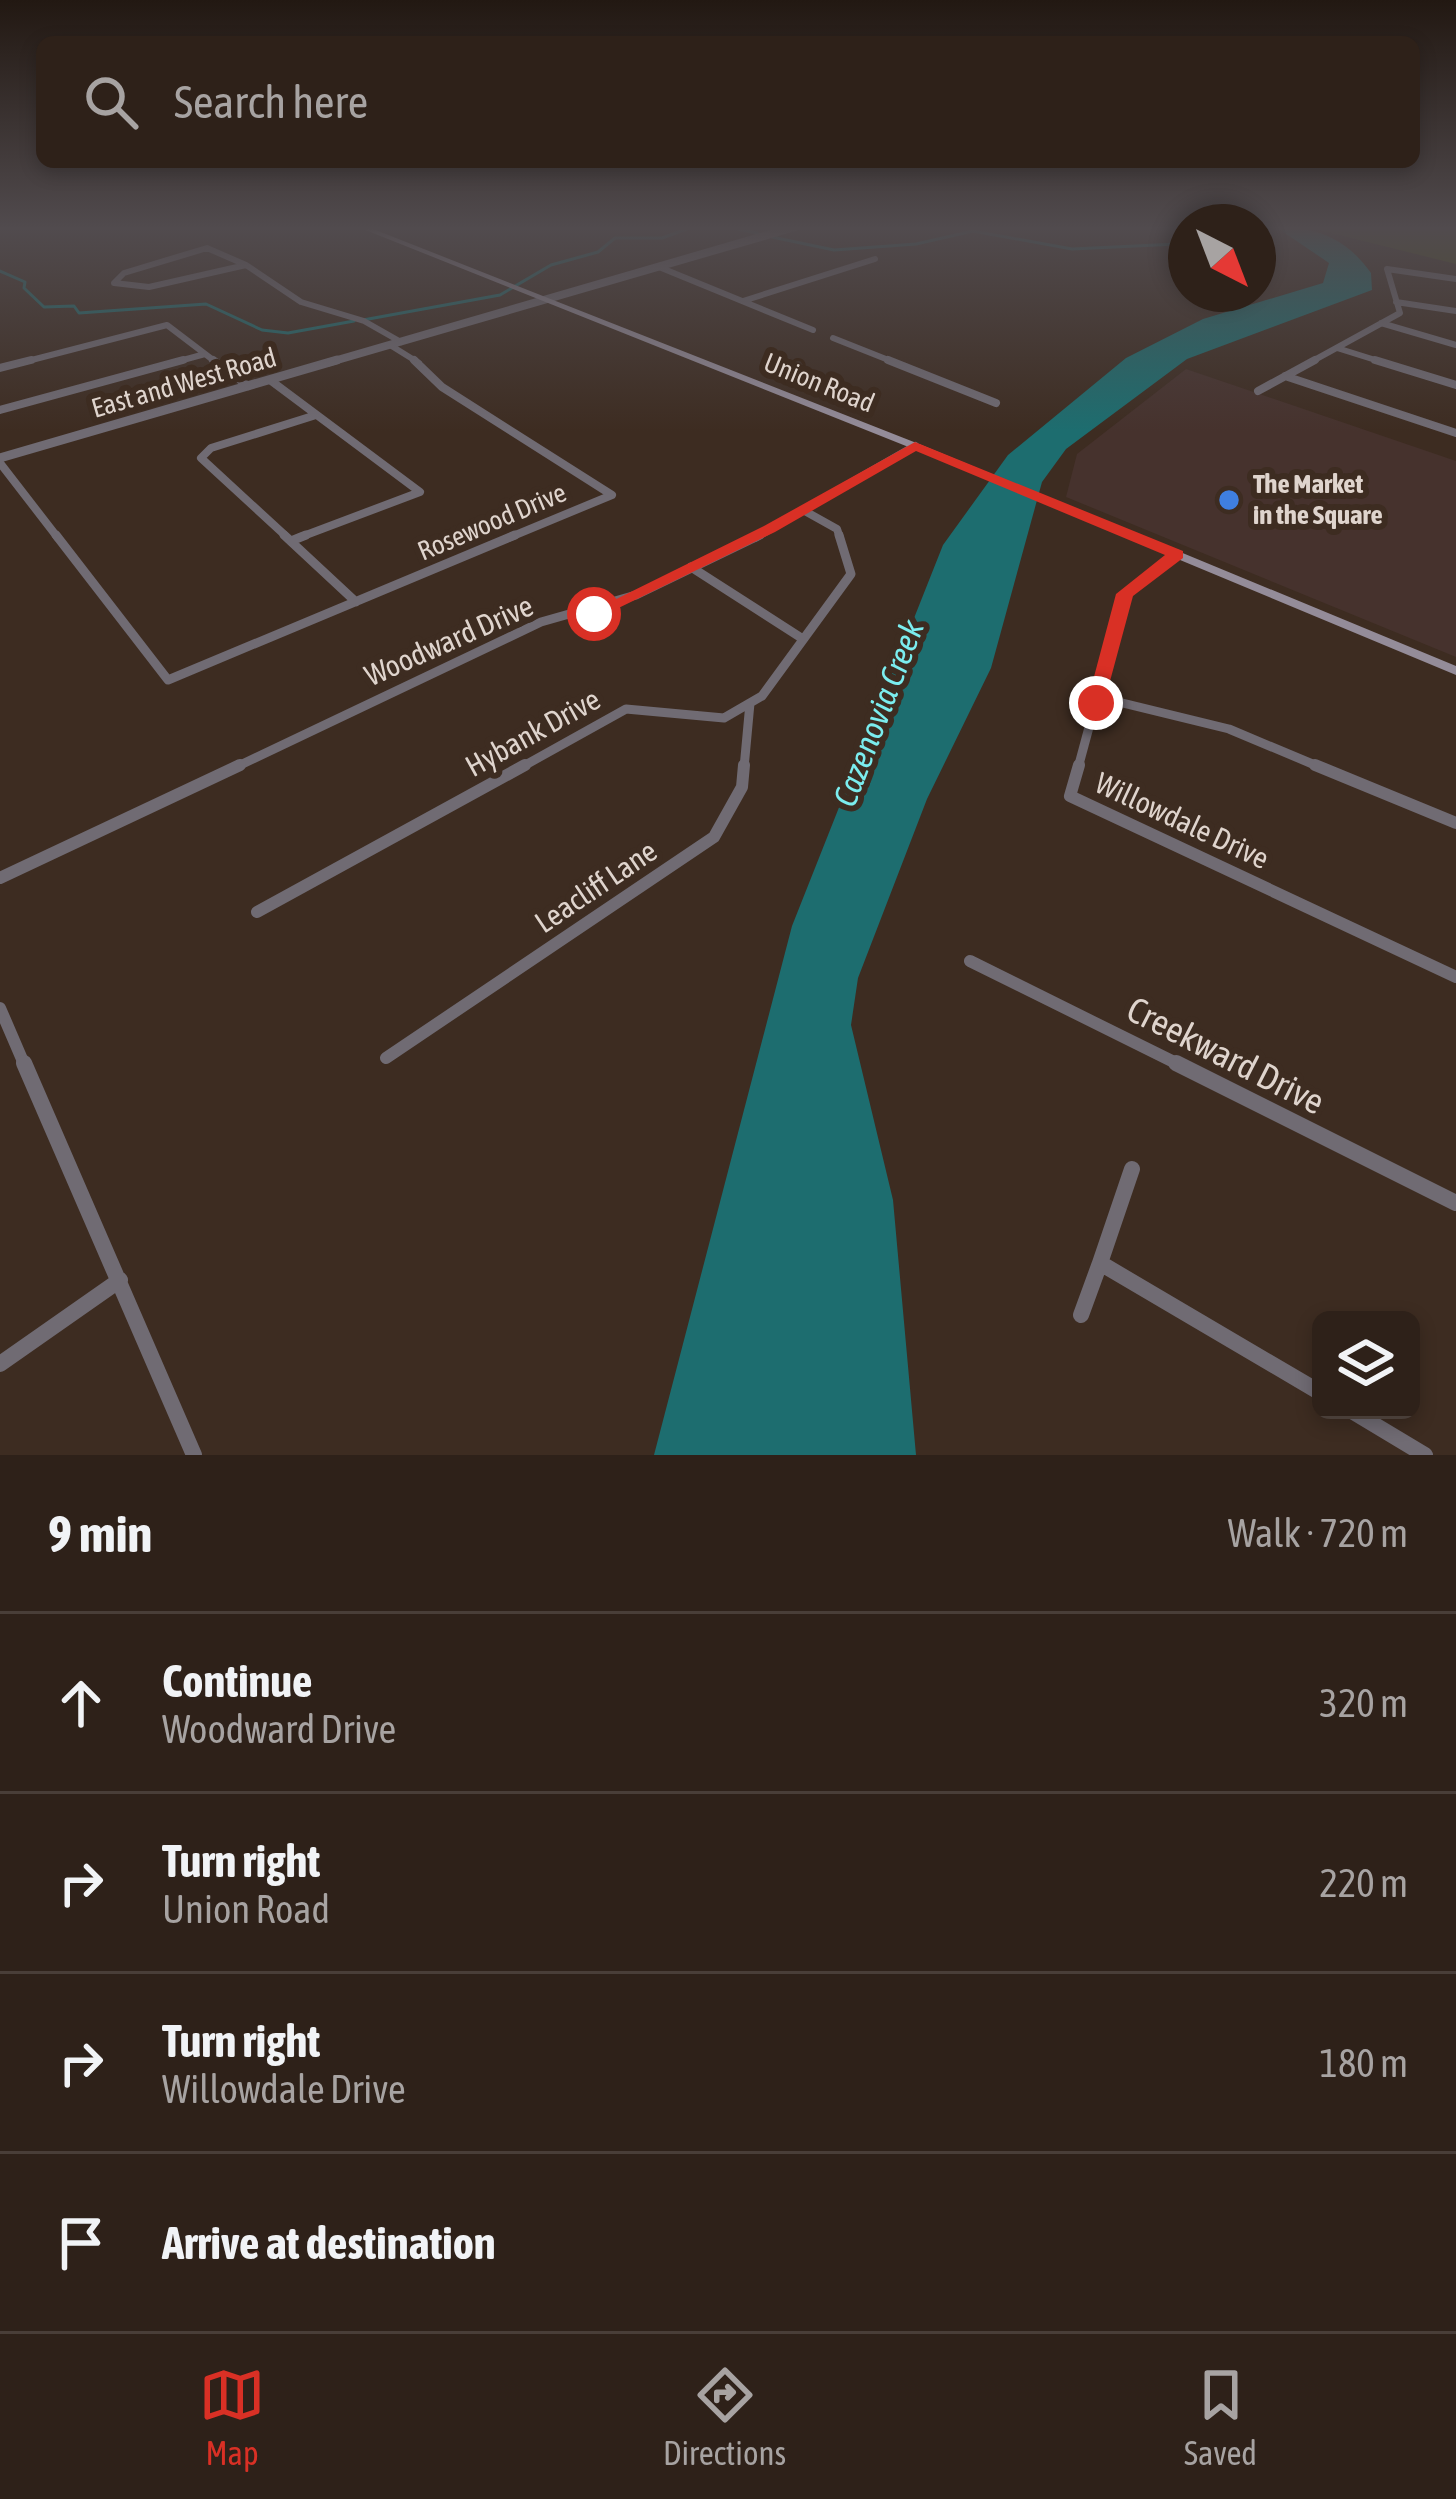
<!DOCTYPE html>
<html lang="en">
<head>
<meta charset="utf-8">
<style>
  body { margin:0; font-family:"Asap Condensed",sans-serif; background:#3a2e26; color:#f1f3f6 }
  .controls { position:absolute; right:36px; bottom:36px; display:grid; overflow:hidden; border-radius:18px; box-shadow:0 6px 18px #0003 }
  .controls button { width:108px; height:108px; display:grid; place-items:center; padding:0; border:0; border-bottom:3px solid #493e38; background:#2e2119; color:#f1f3f6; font:60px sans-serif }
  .compass { position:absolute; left:1168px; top:204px; width:108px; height:108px; border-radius:50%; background:#2e2119; box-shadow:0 6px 18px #0003; rotate:138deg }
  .stop { position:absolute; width:36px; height:36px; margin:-27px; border:9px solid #d93025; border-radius:50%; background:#fff }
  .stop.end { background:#d93025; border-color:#fff; box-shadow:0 3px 12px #0008 }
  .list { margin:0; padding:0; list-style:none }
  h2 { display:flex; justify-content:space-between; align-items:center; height:156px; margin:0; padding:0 48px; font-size:51px }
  h2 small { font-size:39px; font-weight:400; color:#a7a3a2 }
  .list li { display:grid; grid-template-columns:78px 1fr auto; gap:36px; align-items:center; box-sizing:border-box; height:180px; padding:0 48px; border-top:3px solid #493e38 }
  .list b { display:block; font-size:45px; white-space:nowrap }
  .list p { margin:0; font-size:39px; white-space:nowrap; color:#a7a3a2 }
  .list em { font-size:39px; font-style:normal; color:#a7a3a2 }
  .icon { flex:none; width:66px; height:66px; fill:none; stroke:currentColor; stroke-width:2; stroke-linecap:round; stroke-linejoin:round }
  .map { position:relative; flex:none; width:1456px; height:1455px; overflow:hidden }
  .search { position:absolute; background:#2e2119; box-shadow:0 6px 18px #0003; left:36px; right:36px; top:36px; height:132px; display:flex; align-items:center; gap:30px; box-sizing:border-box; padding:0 42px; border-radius:18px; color:#a7a3a2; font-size:45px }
  .sheet { height:876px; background:#2e2119 }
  nav { display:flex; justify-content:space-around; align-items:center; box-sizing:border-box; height:168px; border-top:3px solid #493e38; background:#2e2119; font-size:33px; color:#a7a3a2 }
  nav a { display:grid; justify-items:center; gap:6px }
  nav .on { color:#d93025 }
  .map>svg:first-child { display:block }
</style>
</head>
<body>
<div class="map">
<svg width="1456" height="1455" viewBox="0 0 1456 1455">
  <rect width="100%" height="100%" fill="#3d2c21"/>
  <path fill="#46322d" d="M1186,369L1456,461V657L1066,497L1077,454Z"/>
  <path fill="#494b16" d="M1315,227H1456V264L1323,231Z"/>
  <path fill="#1d6d6f" d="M1276,227C1317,227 1346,238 1371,273L1372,290L1187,359L1066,449L1042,482L991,668L927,799L858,978L851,1025L893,1200L916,1455H654L792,926L943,545L1008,455L1126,358L1203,319L1323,283L1329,263Z"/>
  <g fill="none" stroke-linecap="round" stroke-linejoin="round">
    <path stroke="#1d6d6f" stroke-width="3" d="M729,227L757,233
      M772,237L834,250L916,244L973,231L1072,249L1177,244L1186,249
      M0,271L25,282L24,288L44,307L74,306L79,313L206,304L262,330L288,333L354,321
      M363,320L500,295L551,265L598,252L615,238H662L692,227"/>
    <path stroke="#706b73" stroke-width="6" d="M207,248L246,265L149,287L114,283L124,273Z
      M246,265L301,302L364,321L401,342
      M659,267L813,330
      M743,301L875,259
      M1396,302L1456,311
      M1381,323L1456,345
      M833,338L896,363
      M390,345L419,363
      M1337,348L1385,363
      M20,363L167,325L217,363
      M172,363L205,354
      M1309,363L1400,313L1387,269L1456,279"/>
    <path stroke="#706b73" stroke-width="8" d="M213,360L248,386
      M414,360L442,387L612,495L508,538
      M888,360L996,403
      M1375,360L1456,385
      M0,368L31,360
      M1285,376L1456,433
      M270,380L420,492L298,538
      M1258,391L1315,360
      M0,410L183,360
      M0,463L58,538
      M803,510L837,529L840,538
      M288,538L201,458L211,448L316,415
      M755,538L915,446"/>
    <path stroke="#706b73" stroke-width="9" d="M56,535L168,680L515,535
      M284,535L356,602
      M291,541L306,535
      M691,567L803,639
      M1098,697L1229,729L1322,768
      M234,768L541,622L636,595L760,535
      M520,768L626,709L724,718L762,696L851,574L839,535
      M744,768L750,703
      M1078,768L1125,594L1177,554"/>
    <path stroke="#706b73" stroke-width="12" d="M1079,765L1070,796L1456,977
      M1315,765L1456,823
      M0,878L240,765
      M257,912L525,765
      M970,961L1182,1066
      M0,1008L25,1066
      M386,1058L714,837L742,787L744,765"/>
    <path stroke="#706b73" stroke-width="16" d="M24,1063L194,1455
      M1176,1063L1456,1203
      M1132,1169L1100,1263L1321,1393
      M1081,1315L1100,1263
      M0,1364L120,1280
      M1350,1410L1425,1455"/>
    <path stroke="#706b73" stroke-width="8" d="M327,363L795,227"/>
    <path stroke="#706b73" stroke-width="9" d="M0,458L337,360"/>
    <path fill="#948c99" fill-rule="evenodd" d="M358,227H368L919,444L1456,666V675L911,448Z"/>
  </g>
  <linearGradient id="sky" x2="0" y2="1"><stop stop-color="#221812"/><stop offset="0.53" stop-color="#514b4e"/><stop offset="1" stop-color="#514b4e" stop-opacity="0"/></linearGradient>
  <rect width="1456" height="431" fill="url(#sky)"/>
  <path fill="#d93025" d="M915,442L1183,551V558L1133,596L1103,707L1087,703L1116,594L1165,555L916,451L775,532L600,617L586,614L764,526Z"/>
  <circle fill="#3f7fe0" stroke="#3d2c21" stroke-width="4.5" cx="1229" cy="500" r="12"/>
  <g text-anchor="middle" stroke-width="12" stroke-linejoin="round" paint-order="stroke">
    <g font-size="27" fill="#dfd4cd" stroke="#3d2c21">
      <text transform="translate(184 383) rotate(-16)" y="9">East and West Road</text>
      <text transform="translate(819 383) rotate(22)" y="9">Union Road</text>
      <text transform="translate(492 522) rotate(-23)" y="9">Rosewood Drive</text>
    </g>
    <g font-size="27" font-weight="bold" fill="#dfd4cd" stroke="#3d2c21" text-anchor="start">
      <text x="1253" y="493">The Market<tspan x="1253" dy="31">in the Square</tspan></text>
    </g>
    <g font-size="30" fill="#dfd4cd" stroke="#3d2c21">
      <text transform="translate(449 641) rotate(-24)" y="10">Woodward Drive</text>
      <text transform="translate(533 733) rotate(-29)" y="10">Hybank Drive</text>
      <text transform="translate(1182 821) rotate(25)" y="10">Willowdale Drive</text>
      <text transform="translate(596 887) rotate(-34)" y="10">Leacliff Lane</text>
    </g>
    <g font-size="33" font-style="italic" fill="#7bedef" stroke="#3d2c21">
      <text transform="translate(878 713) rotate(-69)" y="12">Cazenovia Creek</text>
    </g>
    <g font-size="36" fill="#dfd4cd" stroke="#3d2c21">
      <text transform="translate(1226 1055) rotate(27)" y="13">Creekward Drive</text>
    </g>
  </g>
</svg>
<div class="controls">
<button><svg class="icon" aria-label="layers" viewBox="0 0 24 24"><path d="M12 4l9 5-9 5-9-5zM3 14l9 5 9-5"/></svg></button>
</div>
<svg class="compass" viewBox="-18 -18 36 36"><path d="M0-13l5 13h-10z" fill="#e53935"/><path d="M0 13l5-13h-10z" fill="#a7a3a2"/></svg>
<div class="stop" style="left:594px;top:614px"></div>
<div class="stop end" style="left:1096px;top:703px"></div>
<div class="search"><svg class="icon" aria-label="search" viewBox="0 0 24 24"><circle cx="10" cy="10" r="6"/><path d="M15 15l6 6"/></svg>Search here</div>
</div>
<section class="sheet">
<h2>9 min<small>Walk · 720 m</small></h2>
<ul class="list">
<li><svg class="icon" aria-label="ahead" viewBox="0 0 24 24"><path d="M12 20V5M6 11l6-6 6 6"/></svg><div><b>Continue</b><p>Woodward Drive</p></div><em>320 m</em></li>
<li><svg class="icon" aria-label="right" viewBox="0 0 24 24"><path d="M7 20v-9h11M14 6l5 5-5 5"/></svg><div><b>Turn right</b><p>Union Road</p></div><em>220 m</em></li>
<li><svg class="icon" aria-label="right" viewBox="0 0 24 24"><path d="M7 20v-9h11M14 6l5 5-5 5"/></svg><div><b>Turn right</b><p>Willowdale Drive</p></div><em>180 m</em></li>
<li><svg class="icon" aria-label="arrive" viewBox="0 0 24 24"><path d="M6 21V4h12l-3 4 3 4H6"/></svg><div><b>Arrive at destination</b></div></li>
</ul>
</section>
<nav>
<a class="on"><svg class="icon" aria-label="map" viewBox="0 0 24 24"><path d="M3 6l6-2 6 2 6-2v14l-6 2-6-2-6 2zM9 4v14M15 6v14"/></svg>Map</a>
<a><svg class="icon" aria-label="directions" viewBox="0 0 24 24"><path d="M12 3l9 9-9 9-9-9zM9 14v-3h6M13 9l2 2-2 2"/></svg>Directions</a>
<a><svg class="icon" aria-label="saved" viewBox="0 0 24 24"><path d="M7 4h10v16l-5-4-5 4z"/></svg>Saved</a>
</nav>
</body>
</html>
